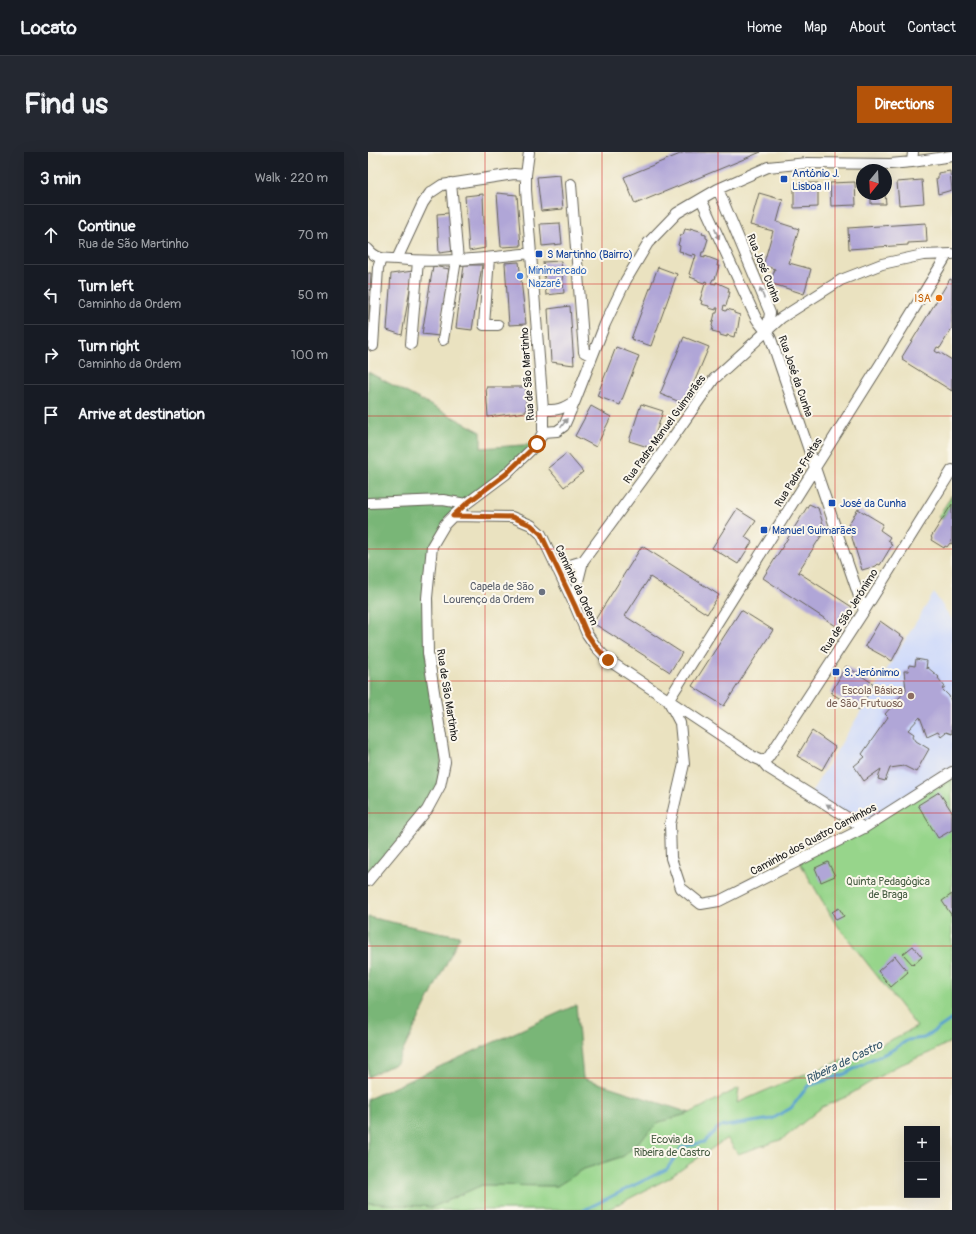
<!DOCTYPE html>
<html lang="en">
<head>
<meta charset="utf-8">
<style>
  body { margin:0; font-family:Pangolin,sans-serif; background:#242831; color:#f1f3f6 }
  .controls { position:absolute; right:12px; bottom:12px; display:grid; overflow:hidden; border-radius:0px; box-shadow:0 4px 16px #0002 }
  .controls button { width:36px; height:36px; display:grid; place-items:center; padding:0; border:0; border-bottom:1px solid #363941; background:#171b24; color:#f1f3f6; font:20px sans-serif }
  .compass { position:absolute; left:488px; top:12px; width:36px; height:36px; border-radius:50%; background:#171b24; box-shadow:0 4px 16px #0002; rotate:198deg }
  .stop { position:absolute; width:12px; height:12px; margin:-9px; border:3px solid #b45309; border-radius:50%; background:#fff }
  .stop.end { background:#b45309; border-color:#fff; box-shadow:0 1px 4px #0008 }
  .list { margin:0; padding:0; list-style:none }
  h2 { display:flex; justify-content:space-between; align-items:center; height:52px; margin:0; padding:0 16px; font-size:17px }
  h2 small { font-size:13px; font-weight:400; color:#9ea1a6 }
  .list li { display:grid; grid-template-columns:26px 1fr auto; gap:12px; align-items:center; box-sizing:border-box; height:60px; padding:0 16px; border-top:1px solid #363941 }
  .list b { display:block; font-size:15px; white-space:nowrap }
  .list p { margin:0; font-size:13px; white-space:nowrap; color:#9ea1a6 }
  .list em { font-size:13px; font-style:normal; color:#9ea1a6 }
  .icon { flex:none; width:22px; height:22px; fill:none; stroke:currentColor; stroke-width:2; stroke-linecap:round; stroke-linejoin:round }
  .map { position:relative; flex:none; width:584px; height:1058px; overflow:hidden; border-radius:0px }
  header { display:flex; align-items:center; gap:24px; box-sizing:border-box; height:56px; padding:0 20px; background:#171b24; border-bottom:1px solid #363941 }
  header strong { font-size:19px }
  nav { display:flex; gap:22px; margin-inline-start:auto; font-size:14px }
  .intro { display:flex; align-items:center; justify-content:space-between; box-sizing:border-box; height:96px; padding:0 24px }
  h1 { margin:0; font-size:28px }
  .button { padding:10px 18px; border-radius:0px; background:#b45309; color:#fff; font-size:14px; font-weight:700 }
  main { display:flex; gap:24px; padding:0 24px }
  aside { flex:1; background:#171b24; border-radius:0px; box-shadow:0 4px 16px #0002 }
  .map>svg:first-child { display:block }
</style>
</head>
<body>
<header>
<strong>Locato</strong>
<nav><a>Home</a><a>Map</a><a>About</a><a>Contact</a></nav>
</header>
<div class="intro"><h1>Find us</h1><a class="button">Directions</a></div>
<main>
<aside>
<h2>3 min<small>Walk · 220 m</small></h2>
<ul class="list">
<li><svg class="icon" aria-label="ahead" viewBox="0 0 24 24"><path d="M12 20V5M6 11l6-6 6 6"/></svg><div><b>Continue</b><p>Rua de São Martinho</p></div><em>70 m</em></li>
<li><svg class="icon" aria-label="left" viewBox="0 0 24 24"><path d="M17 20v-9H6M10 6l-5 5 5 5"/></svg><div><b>Turn left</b><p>Caminho da Ordem</p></div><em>50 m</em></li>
<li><svg class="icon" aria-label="right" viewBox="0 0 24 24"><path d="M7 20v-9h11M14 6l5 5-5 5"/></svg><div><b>Turn right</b><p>Caminho da Ordem</p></div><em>100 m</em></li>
<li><svg class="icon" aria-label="arrive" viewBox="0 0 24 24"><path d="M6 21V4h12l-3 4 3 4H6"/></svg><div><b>Arrive at destination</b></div></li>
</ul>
</aside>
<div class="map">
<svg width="584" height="1058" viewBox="0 0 584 1058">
  <rect width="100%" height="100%" fill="#fbf7ec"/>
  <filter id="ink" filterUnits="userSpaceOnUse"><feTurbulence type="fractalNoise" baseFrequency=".025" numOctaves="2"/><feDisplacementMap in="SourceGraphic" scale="8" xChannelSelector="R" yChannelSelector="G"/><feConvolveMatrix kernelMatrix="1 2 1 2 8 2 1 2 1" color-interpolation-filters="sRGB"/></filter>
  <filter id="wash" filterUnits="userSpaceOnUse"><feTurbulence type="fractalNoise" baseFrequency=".012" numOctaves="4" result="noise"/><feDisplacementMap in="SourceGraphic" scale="16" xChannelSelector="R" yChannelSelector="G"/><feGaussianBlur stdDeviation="0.9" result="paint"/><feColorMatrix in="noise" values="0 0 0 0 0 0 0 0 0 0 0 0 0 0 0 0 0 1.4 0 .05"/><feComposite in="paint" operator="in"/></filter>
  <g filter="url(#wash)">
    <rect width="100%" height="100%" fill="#eae2c0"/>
    <path fill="#cfdafa" d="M566,441L584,468V620L496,676L442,642Z"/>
    <path fill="#97d58b" stroke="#5a7854" d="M584,343V352L574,367L570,365Z
      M584,620V889L561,901L527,915L478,945L454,955L415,987L370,1002L359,986L301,1026L239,1058H0V1051L65,1055L114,1033L189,1034L216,1017L256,1004L291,970L322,961L371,936L369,951L429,925L500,899L549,875L466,769L431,709Z"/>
    <path fill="#79b677" stroke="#4a694a" d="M0,220L113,280V296L169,292L98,352L64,394L60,501L74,585L72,634L0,729Z
      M0,765L70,780L92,784L29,911L0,925Z
      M208,853L215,926L322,961L291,970L256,1004L216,1017L189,1034L114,1033L65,1055L0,1051V947Z"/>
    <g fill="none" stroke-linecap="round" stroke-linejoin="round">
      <path stroke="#59a1d0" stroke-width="3" d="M216,1058L299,1017L314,995L336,990L351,975L404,967L423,956L440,934L477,922L502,908L521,900L540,888L556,886L584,867"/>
    </g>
    <g id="blocks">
      <path fill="#b0a6d7" d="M317,0H393L267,52L256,25Z
        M582,19L584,38L570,42L568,27L570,26V21Z
        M192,23L195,57L173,59L169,25Z
        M554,28L556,51L531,53L529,30Z
        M487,30L488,53L463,54L462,31Z
        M426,31H450V55L426,56Z
        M129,41L149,43L153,94L133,95Z
        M391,41L415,48L409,70L431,77L421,111L443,117L436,142L402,131L407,117L395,114L405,79L382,73Z
        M115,42L117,96L101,99L97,44Z
        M503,42H517L518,52H503Z
        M81,61L87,99L71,101L69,62Z
        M192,71L194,92L174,94L172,72Z
        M558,71L559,90L540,91V93L481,97L480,76Z
        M322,76L335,80L334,82L338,83V86L340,87L336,100H334L333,105L337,106V104L350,109L349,114H351L347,127H345L343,131L348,132V130L361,136L360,140H362L358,154L356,153L355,158L358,159L359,157L366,159V161L372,163L369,181L367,180L366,185L359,183V185L352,183V181L344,179L345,175L344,174L347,161H349L350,156H348V158L341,156V154L333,152L334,149L332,148L337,132H338L339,130L337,129L336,131L330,129V128L322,125L323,123L321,122L326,106L327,107L328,103L325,102L324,104L314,101L315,100L311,99L312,94L310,93L313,83H315L317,77L322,78Z
        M193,109L196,141L178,143L175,110Z
        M151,110L158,172L141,173L137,111Z
        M96,113H114L104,178L88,176Z
        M65,114L81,117L71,184L54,182Z
        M290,115L309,122L283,194L263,187Z
        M45,119L34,183L19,178L23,122Z
        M0,121H3L1,168H0Z
        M582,127L584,128V176L572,196L569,195L567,199L570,201L571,200L584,208V239L534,208L535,206L534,205Z
        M202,154L206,213L183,210L180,157Z
        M316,185L341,195L317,252L292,242Z
        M248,195L271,204L252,253L229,244Z
        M118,235H158V260L120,265Z
        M273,252L295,259L283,296L261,289Z
        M223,254L243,265L228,295L207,284Z
        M199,301L215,320L196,335L180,316Z
        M441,352L450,356L457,378L430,420L484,455L471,476L395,426Z
        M584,352V392L582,391L579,395L577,394L576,396L563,388L564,386L563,385Z
        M369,357L388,369L377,385L384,390L370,412L344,396Z
        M490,357L515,372L512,378L522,385L520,388L523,390L522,392L524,393L512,413L510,412L508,414L494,418L480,373Z
        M274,394L351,443L339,462L282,425L257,464L314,501L302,520L225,471Z
        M373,458L405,478L356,554L324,534Z
        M512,469L536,486L524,509L497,494Z
        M548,507L559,509L558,517L559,515L571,525L570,526L577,535L574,537L581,544L584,551V582L578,580L573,584L570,579L559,584L552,565L540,578L546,582L545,584L548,589L561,597L548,620L536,614L522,616L517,629L510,627L513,617L496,629L486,614L497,605L494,602L520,565L517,562L538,538L536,519H540L541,513L547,514Z
        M478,514L506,532L491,558L463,541Z
        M444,579L467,595L454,618L429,604Z
        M571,640L584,660V678L570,686L550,653Z
        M460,710L467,724L453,730L447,716Z
        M584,742V764L574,749Z
        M471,756L476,764L468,768L464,760Z
        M545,794L554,805L545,813L535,802Z
        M527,804L540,820L523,835L510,819Z"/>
    </g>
  </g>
  <g filter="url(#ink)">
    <use href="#blocks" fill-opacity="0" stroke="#646155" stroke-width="1"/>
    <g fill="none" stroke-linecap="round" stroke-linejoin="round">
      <g stroke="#646155" stroke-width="12">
        <path id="minor" d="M544,10L545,0
          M83,31L90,108
          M203,32L216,200L224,204
          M350,37L402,161L399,179
          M333,47L387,164C391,173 399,178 403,187L496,459
          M0,97C8,107 16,107 29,107L55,51L62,41L74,33L146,22L158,23
          M121,106L116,173H130
          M29,107C73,112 118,106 163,101
          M75,188L88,108
          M43,192L50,109
          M5,194L10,116L13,107
          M175,257C188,260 196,256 207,249
          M175,280L189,279L196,274L207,249L237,172L258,128L280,91L309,61L350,37L400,15L439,11L522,12L544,10L584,4
          M0,351L75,348L98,352
          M85,364L144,365L163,373L173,382L207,454L219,482L228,495L240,508L387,606L394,609L400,616L496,676
          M189,417L215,409L287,311L346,227L413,166L473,128L514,112L555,103L584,102
          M207,454L209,433L215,409
          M300,549L513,211L579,103
          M301,550L312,571L316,612L302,672L303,706L313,736L333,752L351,749L496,676L584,620
          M394,609L400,606L410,591L496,459L584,318
          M0,729L59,658L72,634L77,610L60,501L59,446L64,394L77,372L85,364L98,352L138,322L169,292L175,280V257L158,38V23L161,0"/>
      </g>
      <use href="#minor" stroke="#fff" stroke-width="10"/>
    </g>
    <defs><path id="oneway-solid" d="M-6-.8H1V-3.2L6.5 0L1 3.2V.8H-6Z"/></defs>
    <g fill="#999">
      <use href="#oneway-solid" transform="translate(349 82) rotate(66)"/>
      <use href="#oneway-solid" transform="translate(394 141) rotate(-112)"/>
      <use href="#oneway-solid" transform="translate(196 271) rotate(-55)"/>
      <use href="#oneway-solid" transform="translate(463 655) rotate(-148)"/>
    </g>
  </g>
  <g fill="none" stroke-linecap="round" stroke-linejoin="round" filter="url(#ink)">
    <path stroke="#b45309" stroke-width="5" d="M169,292L138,322L98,352L85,364L144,365L163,373L173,382L207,454L219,482L228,495L240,508"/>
  </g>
  <path fill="none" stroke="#d62828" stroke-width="1" stroke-opacity="0.55" d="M117,0V1058M234,0V1058M350,0V1058M467,0V1058M0,132H584M0,264H584M0,397H584M0,529H584M0,661H584M0,794H584M0,926H584"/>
  <g fill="#1a4fb4" stroke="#fbf7ec" stroke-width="1.5">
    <rect x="412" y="23" width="8" height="8" rx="2"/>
    <rect x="167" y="98" width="8" height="8" rx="2"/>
    <rect x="460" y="347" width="8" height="8" rx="2"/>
    <rect x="392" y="374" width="8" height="8" rx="2"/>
    <rect x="464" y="516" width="8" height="8" rx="2"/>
  </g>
  <circle fill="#3f7fe0" stroke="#fbf7ec" stroke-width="1.5" cx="152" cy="124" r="4"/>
  <circle fill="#e8710a" stroke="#fbf7ec" stroke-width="1.5" cx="571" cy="146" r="4"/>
  <circle fill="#6b7280" stroke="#fbf7ec" stroke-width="1.5" cx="174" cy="440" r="4"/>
  <circle fill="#8d6e63" stroke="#fbf7ec" stroke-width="1.5" cx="543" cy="544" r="4"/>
  <g text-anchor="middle" stroke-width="4" stroke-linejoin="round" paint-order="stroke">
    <g font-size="11" fill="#164399" stroke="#fbf7ec" text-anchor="start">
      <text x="424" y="25">António J.<tspan x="424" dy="13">Lisboa II</tspan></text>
      <text x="179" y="106">S Martinho (Bairro)</text>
      <text x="472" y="355">José da Cunha</text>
      <text x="404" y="382">Manuel Guimarães</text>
      <text x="476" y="524">S. Jerónimo</text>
    </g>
    <g font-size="11" fill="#1c1c1c" stroke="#fbf7ec">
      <text transform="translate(396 116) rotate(68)" y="4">Rua José Cunha</text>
      <text transform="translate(159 222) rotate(-94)" y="4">Rua de São Martinho</text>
      <text transform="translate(428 224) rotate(71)" y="4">Rua José da Cunha</text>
      <text transform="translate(296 277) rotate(-54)" y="4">Rua Padre Manuel Guimarães</text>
      <text transform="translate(430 320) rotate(-58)" y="4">Rua Padre Freitas</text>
      <text transform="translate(209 433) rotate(65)" y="4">Caminho da Ordem</text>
      <text transform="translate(481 459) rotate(-58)" y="4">Rua de São Jerónimo</text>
      <text transform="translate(80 543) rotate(81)" y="4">Rua de São Martinho</text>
      <text transform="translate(445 687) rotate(-28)" y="4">Caminho dos Quatro Caminhos</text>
    </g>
    <g font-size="11" fill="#366cbe" stroke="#fbf7ec" text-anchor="start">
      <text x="160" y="122">Minimercado<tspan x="160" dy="13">Nazaré</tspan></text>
    </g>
    <g font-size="11" fill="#c56008" stroke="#fbf7ec" text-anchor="end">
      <text x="563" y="150">ISA</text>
    </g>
    <g font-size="11" fill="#5b616d" stroke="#fbf7ec" text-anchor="end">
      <text x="166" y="438">Capela de São<tspan x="166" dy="13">Lourenço da Ordem</tspan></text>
    </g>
    <g font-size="11" fill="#785e54" stroke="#fbf7ec" text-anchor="end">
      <text x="535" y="542">Escola Básica<tspan x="535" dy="13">de São Frutuoso</tspan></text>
    </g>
    <g font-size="11" fill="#475d43" stroke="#fbf7ec">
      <text x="520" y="733">Quinta Pedagógica<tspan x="520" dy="13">de Braga</tspan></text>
      <text x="304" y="991">Ecovia da<tspan x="304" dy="13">Ribeira de Castro</tspan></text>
    </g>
    <g font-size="12" font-style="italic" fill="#37586d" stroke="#fbf7ec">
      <text transform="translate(476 910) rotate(-26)" y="4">Ribeira de Castro</text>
    </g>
  </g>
</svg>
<div class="controls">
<button>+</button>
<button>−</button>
</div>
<svg class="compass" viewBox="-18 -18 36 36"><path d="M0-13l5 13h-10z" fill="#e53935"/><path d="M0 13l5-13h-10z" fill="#9ea1a6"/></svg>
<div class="stop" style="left:169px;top:292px"></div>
<div class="stop end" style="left:240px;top:508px"></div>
</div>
</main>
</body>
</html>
